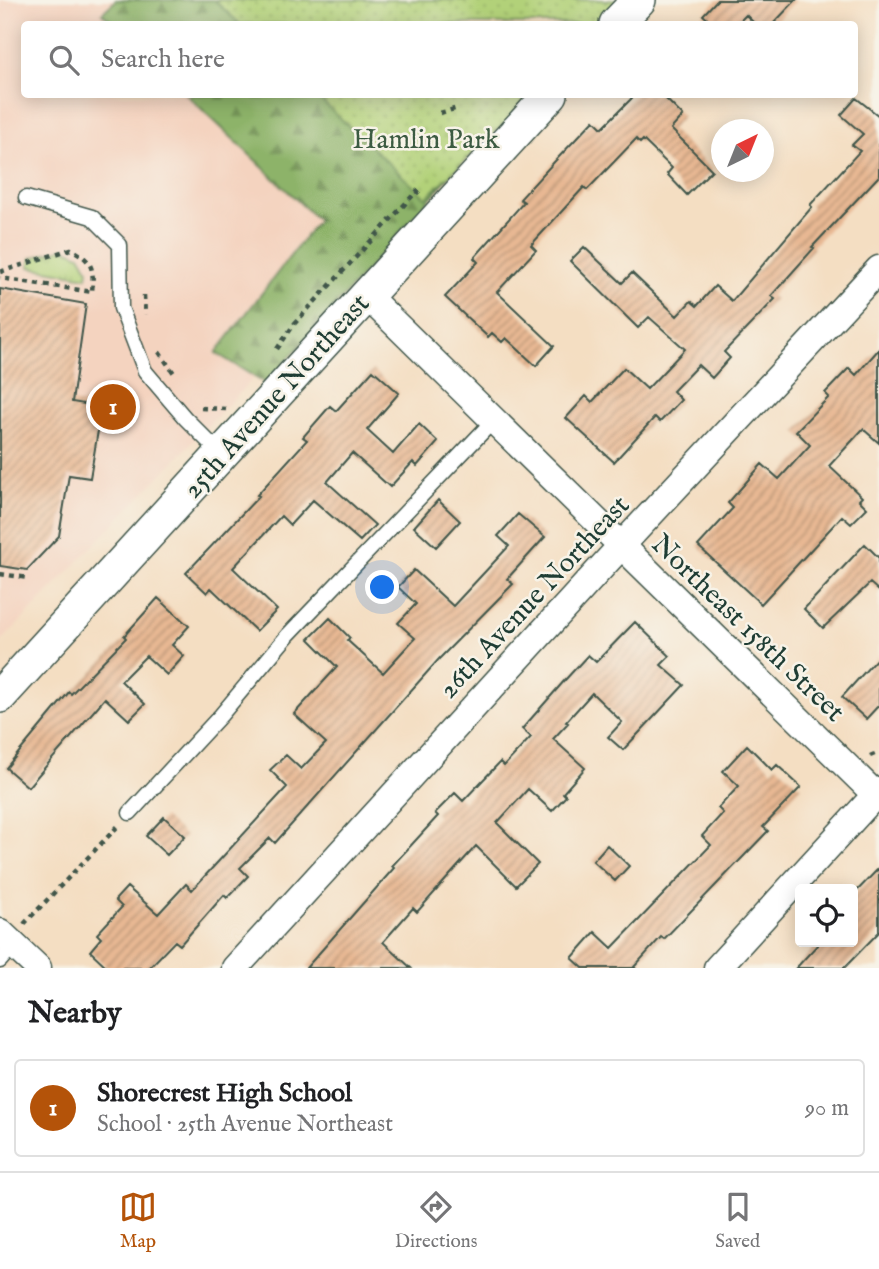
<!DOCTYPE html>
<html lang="en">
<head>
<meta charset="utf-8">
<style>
  body { margin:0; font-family:"IM FELL English",serif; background:#f2f2f2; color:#202124 }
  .controls { position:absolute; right:21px; bottom:21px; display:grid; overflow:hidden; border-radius:7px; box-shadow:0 4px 18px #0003 }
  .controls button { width:63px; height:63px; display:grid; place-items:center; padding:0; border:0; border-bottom:2px solid #e0e0e0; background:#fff; color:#202124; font:35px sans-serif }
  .compass { position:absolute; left:711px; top:119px; width:63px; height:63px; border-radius:50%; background:#fff; box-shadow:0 4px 18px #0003; rotate:43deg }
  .you { position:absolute; left:383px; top:588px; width:24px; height:24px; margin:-18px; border:5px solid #fff; border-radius:50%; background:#1a73e8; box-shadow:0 0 0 10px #1a73e833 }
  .badge { display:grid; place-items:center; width:46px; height:46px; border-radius:50%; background:#b45309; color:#fff; font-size:23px; font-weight:700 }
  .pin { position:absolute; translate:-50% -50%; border:4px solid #fff; box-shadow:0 2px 7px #0006 }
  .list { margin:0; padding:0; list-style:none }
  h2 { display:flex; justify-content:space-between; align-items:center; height:91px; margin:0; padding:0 28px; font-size:30px }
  h2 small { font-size:23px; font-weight:400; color:#757577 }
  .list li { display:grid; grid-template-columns:46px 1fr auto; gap:21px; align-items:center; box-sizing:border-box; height:98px; margin:0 14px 14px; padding:0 14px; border:2px solid #e0e0e0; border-radius:7px }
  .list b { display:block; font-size:26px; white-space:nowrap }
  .list p { margin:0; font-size:23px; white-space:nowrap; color:#757577 }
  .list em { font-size:23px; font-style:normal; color:#757577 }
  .icon { flex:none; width:38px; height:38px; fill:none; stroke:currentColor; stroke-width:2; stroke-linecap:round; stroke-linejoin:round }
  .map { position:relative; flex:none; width:879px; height:968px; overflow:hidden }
  .search { position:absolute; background:#fff; box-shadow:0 4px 18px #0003; left:21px; right:21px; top:21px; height:77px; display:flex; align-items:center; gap:18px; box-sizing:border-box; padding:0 24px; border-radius:7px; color:#757577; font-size:26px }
  .sheet { height:203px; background:#fff }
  nav { display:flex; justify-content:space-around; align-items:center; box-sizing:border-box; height:98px; border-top:2px solid #e0e0e0; background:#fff; font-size:19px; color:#757577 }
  nav a { display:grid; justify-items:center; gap:4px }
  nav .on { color:#b45309 }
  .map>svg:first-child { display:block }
</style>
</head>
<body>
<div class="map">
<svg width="879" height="968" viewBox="0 0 879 968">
  <defs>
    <pattern id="grass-tufts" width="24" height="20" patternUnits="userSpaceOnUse" patternTransform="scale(1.75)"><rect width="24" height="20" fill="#b2d179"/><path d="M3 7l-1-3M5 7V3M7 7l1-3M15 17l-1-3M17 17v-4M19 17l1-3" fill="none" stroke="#99b469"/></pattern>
    <pattern id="forest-firs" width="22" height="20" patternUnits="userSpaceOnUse" patternTransform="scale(1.75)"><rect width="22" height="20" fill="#8db369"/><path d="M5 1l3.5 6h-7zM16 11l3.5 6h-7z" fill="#739357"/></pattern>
    <pattern id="park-dots" width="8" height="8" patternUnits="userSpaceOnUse" patternTransform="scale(1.75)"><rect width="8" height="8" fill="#b2d179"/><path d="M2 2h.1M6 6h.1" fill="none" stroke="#99b469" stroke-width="1.8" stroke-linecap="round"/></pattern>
    <pattern id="building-hatch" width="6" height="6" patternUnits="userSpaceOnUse" patternTransform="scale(1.75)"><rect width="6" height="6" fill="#e8b893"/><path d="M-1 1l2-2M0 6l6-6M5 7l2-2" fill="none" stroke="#bb9779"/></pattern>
  </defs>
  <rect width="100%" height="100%" fill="#f7f3e8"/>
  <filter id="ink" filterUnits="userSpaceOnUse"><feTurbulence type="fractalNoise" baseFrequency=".0143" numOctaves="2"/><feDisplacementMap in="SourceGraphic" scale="14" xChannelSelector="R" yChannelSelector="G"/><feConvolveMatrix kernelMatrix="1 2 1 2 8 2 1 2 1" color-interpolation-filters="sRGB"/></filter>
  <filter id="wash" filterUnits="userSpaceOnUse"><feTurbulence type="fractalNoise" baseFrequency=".00686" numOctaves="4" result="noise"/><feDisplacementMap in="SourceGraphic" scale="28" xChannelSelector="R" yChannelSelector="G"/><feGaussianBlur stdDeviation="1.57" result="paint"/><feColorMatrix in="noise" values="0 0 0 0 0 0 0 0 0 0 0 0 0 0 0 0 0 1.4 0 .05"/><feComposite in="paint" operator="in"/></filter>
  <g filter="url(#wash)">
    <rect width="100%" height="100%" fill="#f4dec2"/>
    <path fill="#f4d3bf" d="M0,0H214L240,24H24V94L315,95L426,198L0,643Z"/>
    <path fill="url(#grass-tufts)" stroke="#688756" stroke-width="2" d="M64,248L80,255L88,269L87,277L29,267L31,258Z"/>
    <path fill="url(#forest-firs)" stroke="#56784e" stroke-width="2" d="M116,0H262L288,24H114L102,13Z
      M187,95H411L457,168L266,384L216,353L318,220Z"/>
    <path fill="url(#park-dots)" stroke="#688756" stroke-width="2" d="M214,0H632L607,24H240Z
      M315,95H534L426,198Z"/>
    <g id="blocks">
      <path fill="url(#building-hatch)" d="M717,0H796L773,24H755L746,15L737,24H713L703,15Z
        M636,94H661L683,116L671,129L712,170L687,195L667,174L672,168L643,140L640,143L636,139L587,190L584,187L531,245L536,250L497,292L554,346L536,366L506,338L502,342L492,333L488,337L445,297L478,262L474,258L524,202L520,199L556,160L594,120L602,128Z
        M856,98L879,116V176L812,247L814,248L771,296L775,299L724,352L730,358L712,378L698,365L673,391L681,400L660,422L655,417L614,462L566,418L586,396L592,402L624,368L647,389L685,349L649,317L638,328L570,261L584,247L622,283L632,273L677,316L691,301L697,306L715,286L732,301L812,207L810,205L860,151L852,145L863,134L841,115Z
        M0,289L86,304L72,402L102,407L90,478L69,475L59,536L27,570L0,566Z
        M879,349V443L863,429L829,466L862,497L859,500L867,508L851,524L842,516L761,604L698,546L733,508L728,503L762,464L779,479L810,445L796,431L829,397L825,393L849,368L856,375Z
        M373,370L399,393L367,430L393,454L419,424L438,442L417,466L413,462L390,487L352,453L327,482L375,525L360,541L313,500L290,525L281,516L233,568L277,610L256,631L211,588L207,593L186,573L259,496L257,495L307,440L303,437L330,406L336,411Z
        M438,500L460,521L436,547L414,527Z
        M518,514L545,537L507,579L513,584L439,659L275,843L270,838L240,868L248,876L227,898L224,895L180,945L175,941L149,968H108L90,951L101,938L97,934L122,907L115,900L127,887L158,914L186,884L192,890L287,787L270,770L286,755L301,769L326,743L294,714L337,667L309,639L330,618L350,638L347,640L383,673L415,638L398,623L416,604L398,587L414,570L453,606L509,546L498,536Z
        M865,544L879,558V591L870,583L823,628L804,609Z
        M158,598L189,626L172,645L184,656L167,675L146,656L121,681L145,704L129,720L105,698L28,787L6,768L69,692L71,694L126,638L124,636Z
        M635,622L670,656L661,665L684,685L623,750L608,737L622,722L592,693L566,722L568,723L553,739L585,768L563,793L566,796L552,811L528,789L497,823L538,864L516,886L476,846L417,912L413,908L383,942L411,968H306L394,868L392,866L438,816L435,813L455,793L463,801L500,762L504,766L531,737L522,729L565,680L588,655L596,662Z
        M879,656V705L866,719L842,697Z
        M747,745L772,770L777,765L801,787L763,827L768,831L664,939L661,937L634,967L635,968H583L572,958L595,932L612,948L711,845L702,836L723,813L718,808L739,786L723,771Z
        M164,817L185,836L167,855L146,836Z
        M607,845L629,866L615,881L593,861Z
        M879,868V932L844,968H796L820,942H853V895Z"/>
    </g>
  </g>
  <g filter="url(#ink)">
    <use href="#blocks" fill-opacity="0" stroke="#3f5549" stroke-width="2"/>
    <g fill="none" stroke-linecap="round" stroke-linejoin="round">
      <g stroke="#3f5549" stroke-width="17">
        <path id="service" d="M26,198L92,217L120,245L121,308L145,371L185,418L221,454
          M130,813L221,715L288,635L493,421
          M0,961L14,945"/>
      </g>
      <g stroke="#3f5549" stroke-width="29">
        <path id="minor" d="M366,295L879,798
          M0,932L38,968
          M235,968L621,546L879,269
          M717,968L879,791"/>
      </g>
      <g stroke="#3f5549" stroke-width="36">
        <path id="tertiary" d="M616,24L639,0
          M0,696L551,94"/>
      </g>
      <path stroke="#3f5549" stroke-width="4.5" stroke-dasharray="5 5" stroke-linecap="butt" d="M440,113L458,108
        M0,272L71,249C93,261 94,268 92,292L0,278
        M144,295L145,315
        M277,349L295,323L417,191L422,196
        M159,352L176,376
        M201,408L227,409
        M0,574L29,578
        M870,756L879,752
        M24,924L120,824"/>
      <use href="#service" stroke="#fff" stroke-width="14"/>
      <use href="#minor" stroke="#fff" stroke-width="26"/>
      <use href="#tertiary" stroke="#fff" stroke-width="33"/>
    </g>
  </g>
  <g text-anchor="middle" stroke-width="5" stroke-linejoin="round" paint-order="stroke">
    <g font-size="28" fill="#3c5b42" stroke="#f7f3e8">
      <text x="426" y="148">Hamlin Park</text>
    </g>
    <g font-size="28" fill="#1f3d34" stroke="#f7f3e8">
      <text transform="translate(275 395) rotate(-48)" y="10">25th Avenue Northeast</text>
      <text transform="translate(533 596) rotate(-47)" y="10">26th Avenue Northeast</text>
      <text transform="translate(749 627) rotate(44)" y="10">Northeast 158th Street</text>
    </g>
  </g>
</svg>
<div class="controls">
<button><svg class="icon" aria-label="locate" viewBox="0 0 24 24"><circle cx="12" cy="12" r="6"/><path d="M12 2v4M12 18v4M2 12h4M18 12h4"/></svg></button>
</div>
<svg class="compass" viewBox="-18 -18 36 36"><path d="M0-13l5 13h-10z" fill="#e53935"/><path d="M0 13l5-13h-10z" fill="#757577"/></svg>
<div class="you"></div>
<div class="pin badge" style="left:113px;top:407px">1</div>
<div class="search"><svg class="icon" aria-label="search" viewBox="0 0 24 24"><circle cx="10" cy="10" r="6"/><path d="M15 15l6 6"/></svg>Search here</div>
</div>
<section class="sheet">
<h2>Nearby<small></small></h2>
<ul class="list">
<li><span class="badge">1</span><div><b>Shorecrest High School</b><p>School · 25th Avenue Northeast</p></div><em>90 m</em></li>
</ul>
</section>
<nav>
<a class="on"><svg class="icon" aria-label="map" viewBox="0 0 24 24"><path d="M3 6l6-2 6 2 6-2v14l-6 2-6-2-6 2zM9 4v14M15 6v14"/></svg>Map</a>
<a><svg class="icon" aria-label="directions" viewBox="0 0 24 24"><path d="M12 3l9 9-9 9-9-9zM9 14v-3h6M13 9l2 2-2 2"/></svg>Directions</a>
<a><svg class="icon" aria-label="saved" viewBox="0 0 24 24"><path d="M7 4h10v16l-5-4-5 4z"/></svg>Saved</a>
</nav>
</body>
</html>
